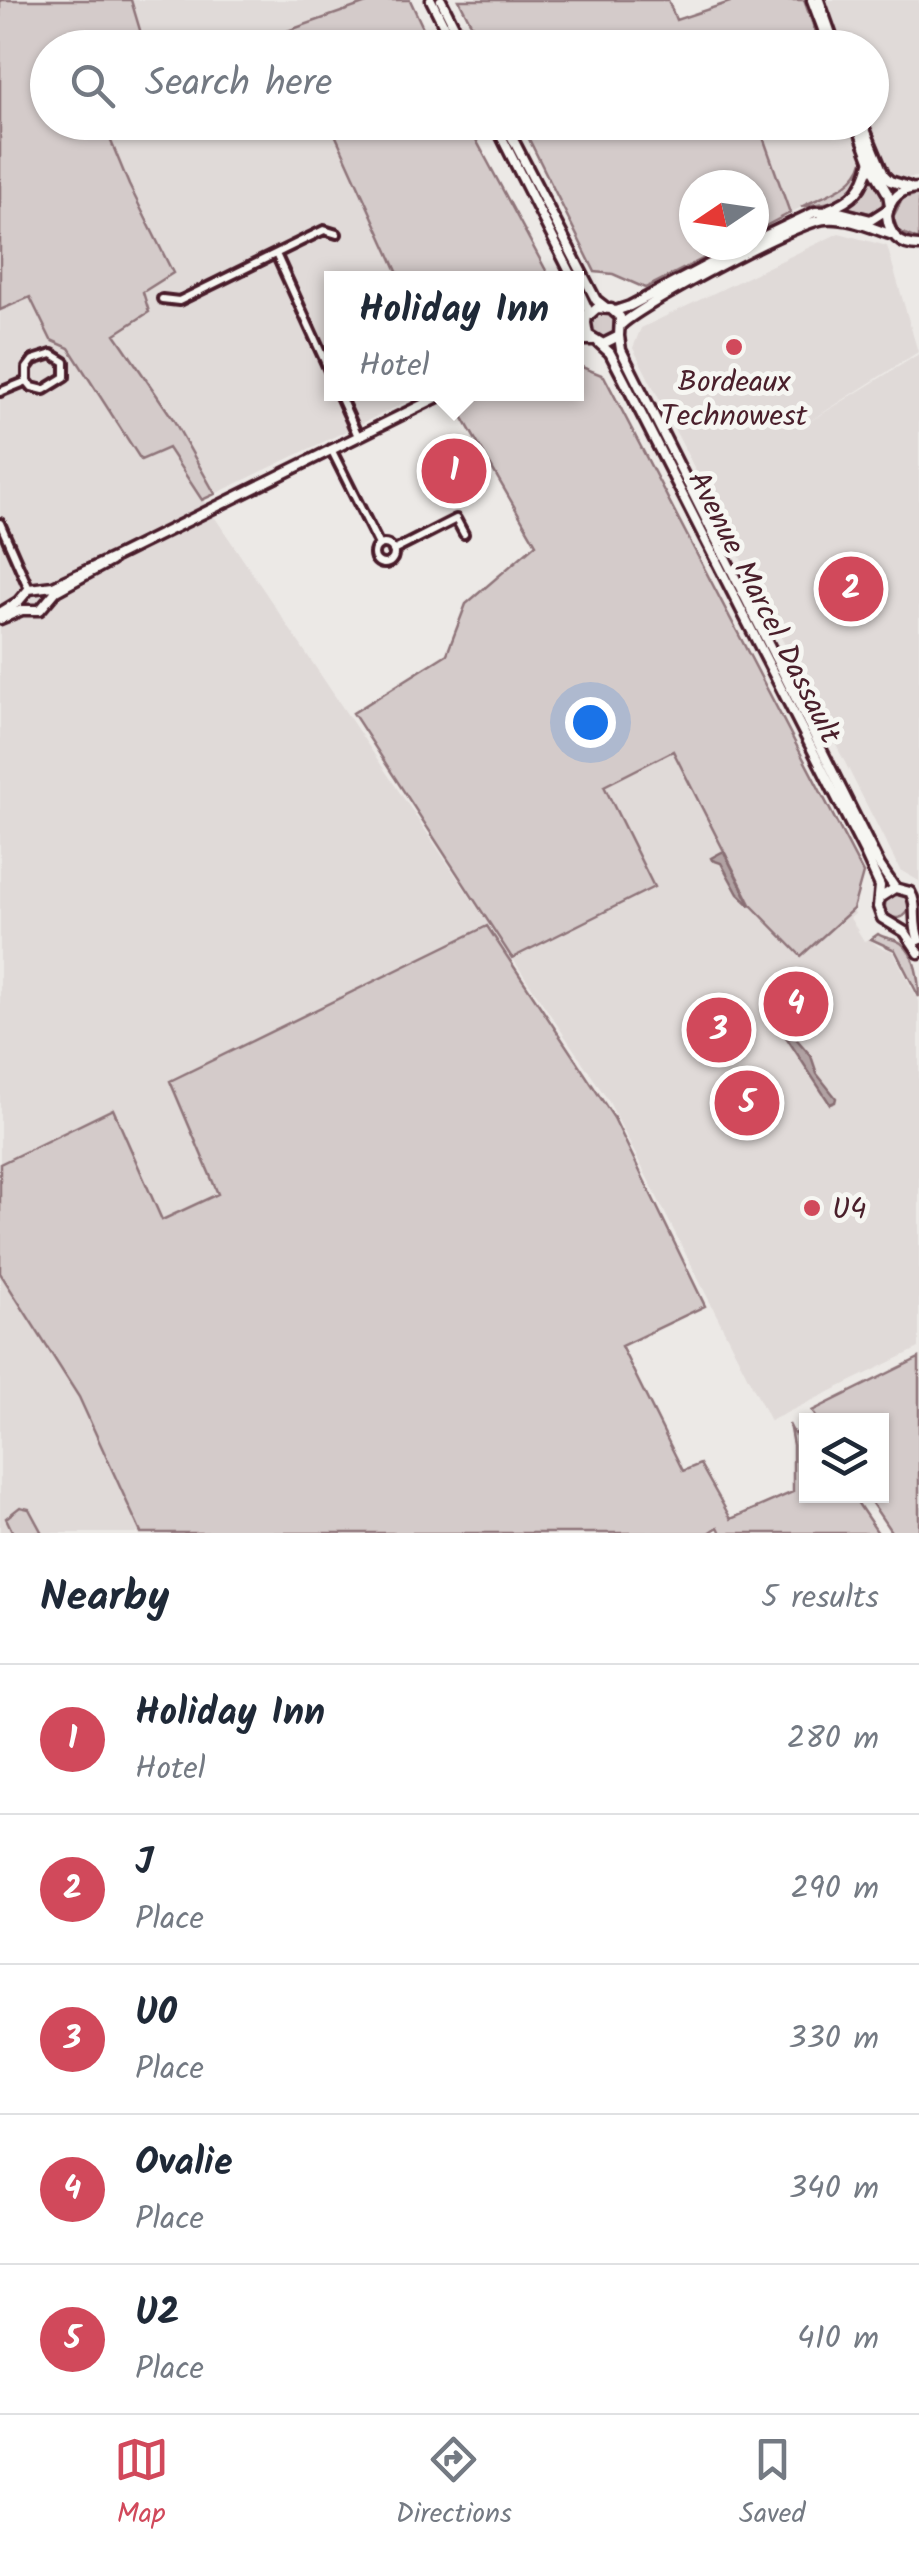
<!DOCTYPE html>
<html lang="en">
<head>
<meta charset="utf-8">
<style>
  body { margin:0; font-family:Kalam,sans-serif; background:#f2f2f3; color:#1f2937 }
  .controls { position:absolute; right:30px; bottom:30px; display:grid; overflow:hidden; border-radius:0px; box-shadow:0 2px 8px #0004 }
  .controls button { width:90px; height:90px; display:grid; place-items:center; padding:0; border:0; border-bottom:2px solid #e0e1e3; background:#fff; color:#1f2937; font:50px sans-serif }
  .compass { position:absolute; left:679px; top:170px; width:90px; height:90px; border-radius:50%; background:#fff; box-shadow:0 2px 8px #0004; rotate:257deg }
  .you { position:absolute; left:590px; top:722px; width:35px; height:35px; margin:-25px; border:8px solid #fff; border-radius:50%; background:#1a73e8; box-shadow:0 0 0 15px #1a73e833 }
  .badge { display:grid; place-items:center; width:65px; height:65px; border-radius:50%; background:#d1495b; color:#fff; font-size:32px; font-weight:700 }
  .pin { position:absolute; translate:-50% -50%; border:5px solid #fff; box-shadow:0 2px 10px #0006 }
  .popup { position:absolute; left:324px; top:271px; width:260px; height:130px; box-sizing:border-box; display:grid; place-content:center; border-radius:0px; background:#fff; filter:drop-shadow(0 2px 8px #0005); font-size:32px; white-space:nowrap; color:#747a83 }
  .popup b { font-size:38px; color:#1f2937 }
  .popup::after { content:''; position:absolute; left:50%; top:100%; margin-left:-20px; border:20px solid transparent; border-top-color:#fff }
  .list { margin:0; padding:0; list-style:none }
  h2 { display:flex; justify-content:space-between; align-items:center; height:130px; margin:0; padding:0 40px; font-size:42px }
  h2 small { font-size:32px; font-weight:400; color:#747a83 }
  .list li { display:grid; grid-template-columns:65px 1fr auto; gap:30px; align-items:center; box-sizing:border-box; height:150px; padding:0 40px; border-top:2px solid #e0e1e3 }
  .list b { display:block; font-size:38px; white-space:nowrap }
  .list p { margin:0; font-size:32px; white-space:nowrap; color:#747a83 }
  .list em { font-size:32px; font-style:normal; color:#747a83 }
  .icon { flex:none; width:55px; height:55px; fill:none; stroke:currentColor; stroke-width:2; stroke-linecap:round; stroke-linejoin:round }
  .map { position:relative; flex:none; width:919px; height:1533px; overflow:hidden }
  .search { position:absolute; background:#fff; box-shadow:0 2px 8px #0004; left:30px; right:30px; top:30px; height:110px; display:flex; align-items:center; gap:25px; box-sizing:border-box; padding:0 35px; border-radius:55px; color:#747a83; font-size:38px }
  .sheet { height:880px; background:#fff }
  nav { display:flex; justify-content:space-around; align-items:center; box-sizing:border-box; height:140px; border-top:2px solid #e0e1e3; background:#fff; font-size:28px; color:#747a83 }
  nav a { display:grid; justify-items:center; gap:5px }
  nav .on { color:#d1495b }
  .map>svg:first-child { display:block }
</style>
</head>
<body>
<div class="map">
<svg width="919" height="1533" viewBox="0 0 919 1533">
  <rect width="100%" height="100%" fill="#ece9e6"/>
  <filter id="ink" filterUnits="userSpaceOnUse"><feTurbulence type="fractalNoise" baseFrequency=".01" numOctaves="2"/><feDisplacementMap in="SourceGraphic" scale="20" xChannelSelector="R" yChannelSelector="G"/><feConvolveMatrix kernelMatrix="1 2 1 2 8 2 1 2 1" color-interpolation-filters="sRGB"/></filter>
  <g filter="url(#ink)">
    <path fill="#e0dad8" d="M131,0H375L242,48L145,47Z
      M827,0H919V177L903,178L891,174L870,123L872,48L843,47Z
      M121,122L330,123L400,278H332V394H423L215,494L173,419L115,333L148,312L142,292L129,185L106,129Z
      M758,123H848L863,161L861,170L847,184L790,213Z
      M839,233L887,246L918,352L796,430L919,354V881L900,870L633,348L641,328Z
      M30,297L51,340L69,348L141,460L168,448L489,925L171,1081L218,1194L163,1221L113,1109L0,1164V310Z
      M673,751L752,906L800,956L853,909L855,914L850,918L864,941L869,939L879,947L893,951L919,1002V1348L770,1421L608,1100L512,958L654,887L604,786Z
      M0,1273L79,1397L141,1533H0Z"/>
    <path fill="#d4cbca" stroke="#8f757a" stroke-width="2.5" d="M0,0H131L145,47L48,48V122L121,123L106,129L129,185L173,273L143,292L149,312L115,334L173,419L215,494L202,500L168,448L141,460L69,348L51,340L30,297L0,310Z
      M375,0H410L432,47H242Z
      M459,0H668L676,20L736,0H804L821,47H483Z
      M330,123H467L550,278H400Z
      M521,123H758L790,213L754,232V185H694V245H730L645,288L613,274L595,272Z
      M863,161L866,171C853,207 832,200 801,207C822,196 857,187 863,161Z
      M870,176L884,197L881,210L870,213L842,207L859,195Z
      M919,194V239H916L898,231L893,217L903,198Z
      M590 326a13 13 0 1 1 26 0a13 13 0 1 1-26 0Z
      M577,365L604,376L863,873L853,909L801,956L752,906L673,751L604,786L654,887L512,958L353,713L447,654L466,604L536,544L452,399L464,394H576Z
      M885 906a12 12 0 1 1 24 0a12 12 0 1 1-24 0Z
      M487,926L614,1118L705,1306L621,1346L683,1471L700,1464L731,1519L793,1492V1445L789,1424L794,1434L805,1429L806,1496H853L878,1533H721L718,1527L709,1533H141L79,1397L0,1273V1164L113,1109L162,1220L218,1194L170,1081Z
      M878,934C885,939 894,938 901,943C916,954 919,981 919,997L895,950L871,939Z
      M919,1358V1533H892L867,1496H882V1420H818L812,1411Z
      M20,1507L29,1509L42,1533H13L6,1518Z"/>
    <path fill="#b1a2a3" stroke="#886e73" stroke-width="2.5" d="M722,852H724L751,906L738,894L721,863L712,860L711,858Z
      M774,1013L811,1056L817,1074L836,1098L835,1102L830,1104L771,1014Z"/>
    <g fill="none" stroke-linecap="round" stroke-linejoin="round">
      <g stroke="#4a1f2b" stroke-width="14">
        <path id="minor" d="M276,254L332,377
          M162,299L179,301L324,230L337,234
          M52,354L65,362V377L44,390L32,387L27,381V368L33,360Z
          M0,392L27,381
          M339,394L358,436
          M331,449L379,545
          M0,523L29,589
          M374 554a10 10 0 1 1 20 0a10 10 0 1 1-20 0Z
          M393,551L456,519L464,534"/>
      </g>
      <g stroke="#4a1f2b" stroke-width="15">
        <path id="tertiary" d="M576,340H593
          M0,613L18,602L29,589L53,586L117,556L444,394
          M0,619L22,610H40L56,591L111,561"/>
      </g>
      <g stroke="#4a1f2b" stroke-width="15">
        <path id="secondary" d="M431,0L455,48
          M441,0L465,48
          M812,0L830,48
          M819,0L836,48
          M494,122L573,278
          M504,122L596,300L605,307
          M856,122L874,170L888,194L890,205
          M862,122L884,175L890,181L909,187
          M919,188C901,188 890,198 887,216C889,235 900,246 919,246
          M829,209C854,200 864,188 870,163
          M754,241L815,212L836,211L871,220L888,209
          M576,284L588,310L586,323L588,335L603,344L619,336L620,317L611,309L597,308L588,316
          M615,311L630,306L746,245
          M622,324C645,303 799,220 826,219C848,217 872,228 893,235
          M619,336L621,350L880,866L895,888
          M599,343L610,353L624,380L866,855L880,886L878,907L882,918L905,932L919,953
          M881,897L895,888L910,892C919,907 911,921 919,940"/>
      </g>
      <use href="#minor" stroke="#f6f6f2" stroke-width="6"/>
      <use href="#tertiary" stroke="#f6f6f2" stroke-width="8"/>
      <use href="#secondary" stroke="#f6f6f2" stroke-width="8"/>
    </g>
  </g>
  <g fill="#d1495b" stroke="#f6f6f2" stroke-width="4">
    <circle cx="734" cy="347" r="10"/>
    <circle cx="812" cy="1208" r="10"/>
  </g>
  <g text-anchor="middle" stroke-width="10" stroke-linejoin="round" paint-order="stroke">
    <g font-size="30" fill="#4a1f2b" stroke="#f6f6f2">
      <text x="734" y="391">Bordeaux<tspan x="734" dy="34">Technowest</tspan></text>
      <text x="832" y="1218" text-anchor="start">U4</text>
    </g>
    <g font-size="30" fill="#4a1f2b" stroke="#f6f6f2">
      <text transform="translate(765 607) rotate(63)" y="10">Avenue Marcel Dassault</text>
    </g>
  </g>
</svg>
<div class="controls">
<button><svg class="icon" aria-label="layers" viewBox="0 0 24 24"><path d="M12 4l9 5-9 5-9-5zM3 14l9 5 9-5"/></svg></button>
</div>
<svg class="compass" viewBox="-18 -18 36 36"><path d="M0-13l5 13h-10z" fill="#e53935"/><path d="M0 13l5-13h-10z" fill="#747a83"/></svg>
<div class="you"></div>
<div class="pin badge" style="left:454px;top:471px">1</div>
<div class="popup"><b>Holiday Inn</b>Hotel</div>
<div class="pin badge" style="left:851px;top:589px">2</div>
<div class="pin badge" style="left:719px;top:1030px">3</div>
<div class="pin badge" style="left:796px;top:1004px">4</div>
<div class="pin badge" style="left:747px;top:1103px">5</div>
<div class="search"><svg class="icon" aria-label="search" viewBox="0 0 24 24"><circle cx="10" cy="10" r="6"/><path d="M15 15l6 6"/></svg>Search here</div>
</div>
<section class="sheet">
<h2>Nearby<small>5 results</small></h2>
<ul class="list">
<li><span class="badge">1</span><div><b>Holiday Inn</b><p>Hotel</p></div><em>280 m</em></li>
<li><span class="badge">2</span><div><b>J</b><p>Place</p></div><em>290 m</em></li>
<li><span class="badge">3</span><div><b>U0</b><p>Place</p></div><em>330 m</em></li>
<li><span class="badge">4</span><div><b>Ovalie</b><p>Place</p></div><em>340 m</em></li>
<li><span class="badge">5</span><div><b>U2</b><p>Place</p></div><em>410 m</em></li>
</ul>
</section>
<nav>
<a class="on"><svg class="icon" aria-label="map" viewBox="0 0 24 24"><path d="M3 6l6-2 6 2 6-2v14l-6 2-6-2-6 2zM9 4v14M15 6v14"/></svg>Map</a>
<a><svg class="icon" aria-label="directions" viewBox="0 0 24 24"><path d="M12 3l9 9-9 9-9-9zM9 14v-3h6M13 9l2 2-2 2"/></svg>Directions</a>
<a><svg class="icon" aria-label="saved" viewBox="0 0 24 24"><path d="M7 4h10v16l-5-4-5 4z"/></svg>Saved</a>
</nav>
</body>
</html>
